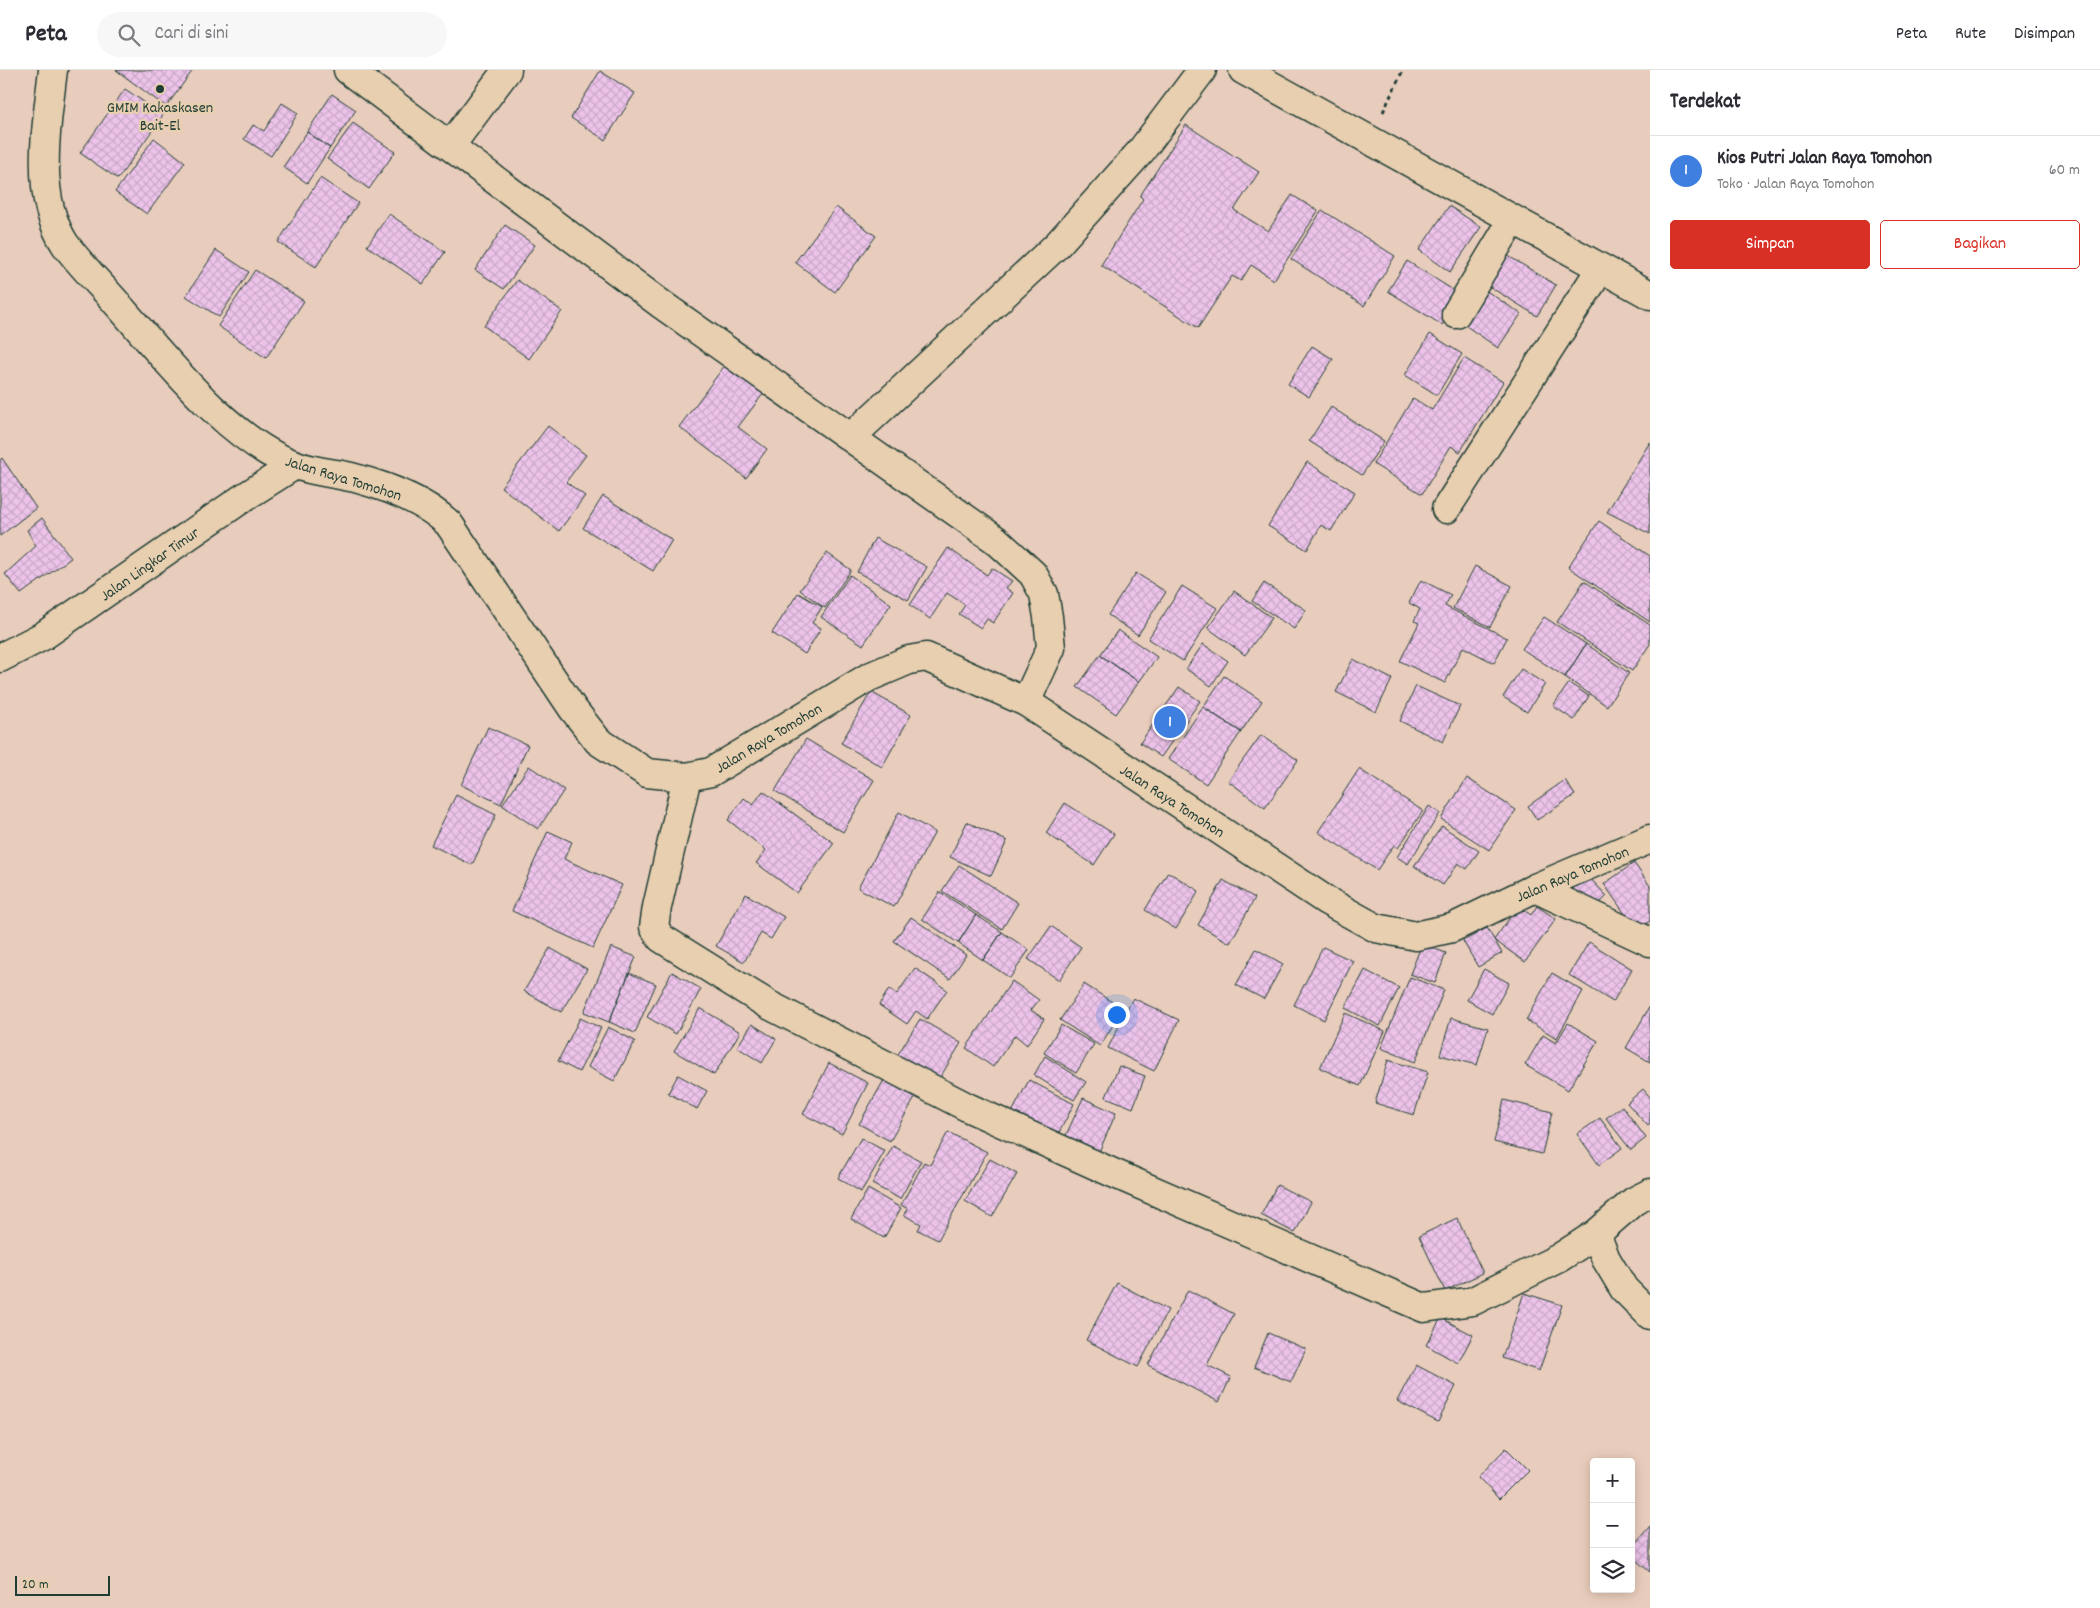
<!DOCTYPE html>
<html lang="id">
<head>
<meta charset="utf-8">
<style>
  body { margin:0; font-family:Dekko,sans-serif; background:#f7f7f7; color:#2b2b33 }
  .controls { position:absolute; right:15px; bottom:15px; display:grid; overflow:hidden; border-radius:5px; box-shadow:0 2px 12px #0003 }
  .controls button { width:45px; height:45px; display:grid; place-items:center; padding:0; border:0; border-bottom:1px solid #e1e1e2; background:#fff; color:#2b2b33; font:25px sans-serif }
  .scale { position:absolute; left:15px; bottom:12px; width:95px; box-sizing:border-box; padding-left:5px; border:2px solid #1f3d34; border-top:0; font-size:14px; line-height:18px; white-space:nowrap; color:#1f3d34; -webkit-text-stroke:4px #e8cfb0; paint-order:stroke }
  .you { position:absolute; left:1116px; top:944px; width:18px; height:18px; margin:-12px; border:4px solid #fff; border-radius:50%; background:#1a73e8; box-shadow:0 0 0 8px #1a73e833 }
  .badge { display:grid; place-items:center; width:32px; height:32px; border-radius:50%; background:#d93025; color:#fff; font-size:16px; font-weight:700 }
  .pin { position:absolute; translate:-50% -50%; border:2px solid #fff; box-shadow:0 1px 5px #0006 }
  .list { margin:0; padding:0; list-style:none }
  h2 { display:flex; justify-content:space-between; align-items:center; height:65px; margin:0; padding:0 20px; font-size:21px }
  h2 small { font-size:16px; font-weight:400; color:#7c7c81 }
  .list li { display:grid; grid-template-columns:32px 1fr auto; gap:15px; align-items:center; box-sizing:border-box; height:70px; padding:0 20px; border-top:1px solid #e1e1e2 }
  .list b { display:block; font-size:19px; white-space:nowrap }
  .list p { margin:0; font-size:16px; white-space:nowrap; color:#7c7c81 }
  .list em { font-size:16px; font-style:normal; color:#7c7c81 }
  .actions { display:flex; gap:10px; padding:15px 20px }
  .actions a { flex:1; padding:11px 0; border:1px solid #d93025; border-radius:5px; text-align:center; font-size:18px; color:#d93025 }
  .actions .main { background:#d93025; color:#fff }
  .icon { flex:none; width:28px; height:28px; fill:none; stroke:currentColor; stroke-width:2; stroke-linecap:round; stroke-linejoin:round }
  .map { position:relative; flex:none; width:1650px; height:1538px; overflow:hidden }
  header { display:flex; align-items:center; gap:30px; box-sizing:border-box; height:70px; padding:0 25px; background:#fff; border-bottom:1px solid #e1e1e2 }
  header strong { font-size:24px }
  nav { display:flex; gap:28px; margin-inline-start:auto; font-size:18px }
  .search { width:350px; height:45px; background:#f7f7f7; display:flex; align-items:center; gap:12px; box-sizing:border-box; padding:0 18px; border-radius:28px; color:#7c7c81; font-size:19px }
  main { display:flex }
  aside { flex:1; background:#fff }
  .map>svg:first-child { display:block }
</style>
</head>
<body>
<header>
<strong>Peta</strong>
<div class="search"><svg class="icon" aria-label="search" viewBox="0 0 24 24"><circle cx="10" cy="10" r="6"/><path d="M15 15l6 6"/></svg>Cari di sini</div>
<nav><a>Peta</a><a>Rute</a><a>Disimpan</a></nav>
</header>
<main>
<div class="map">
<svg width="1650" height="1538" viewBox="0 0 1650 1538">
  <defs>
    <pattern id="building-cross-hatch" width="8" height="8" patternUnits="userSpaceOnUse" patternTransform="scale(1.25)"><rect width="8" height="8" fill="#edc3ea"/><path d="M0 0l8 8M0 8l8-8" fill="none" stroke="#cba8c9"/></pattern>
  </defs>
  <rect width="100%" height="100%" fill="#e9cdbc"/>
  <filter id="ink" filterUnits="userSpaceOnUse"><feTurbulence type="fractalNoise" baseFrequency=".02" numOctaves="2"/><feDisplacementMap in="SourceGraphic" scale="10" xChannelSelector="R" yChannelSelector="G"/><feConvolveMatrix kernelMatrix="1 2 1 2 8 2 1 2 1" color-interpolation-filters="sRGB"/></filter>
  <g filter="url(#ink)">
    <path fill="url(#building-cross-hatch)" stroke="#1f3d34" d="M116,0H193L166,37Z
      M600,1L635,23L605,70L571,48Z
      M125,19L163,45L118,109L80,83Z
      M332,24L356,40L330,78L307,62Z
      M282,33L298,43L271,86L244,69L253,55L264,61Z
      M353,53L395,82L369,119L327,89Z
      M1186,55L1259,102L1234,140L1268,161L1292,125L1318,141L1274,210L1251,195L1241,211L1232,206L1198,258L1101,195L1143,129L1140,126Z
      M307,62L330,78L307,113L283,97Z
      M154,68L185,92L147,144L115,122Z
      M320,108L358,133L316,197L278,172Z
      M1449,136L1481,157L1450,202L1419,180Z
      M836,137L876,166L835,222L795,192Z
      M1322,140L1395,186L1364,236L1291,189Z
      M389,144L445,182L423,214L367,176Z
      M505,155L535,175L504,219L475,200Z
      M216,180L249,202L219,247L186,226Z
      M1500,181L1556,215L1537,246L1482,212Z
      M1407,191L1461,225L1442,255L1388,221Z
      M255,200L304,231L266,288L218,256Z
      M517,210L562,241L529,289L484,256Z
      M1482,218L1521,244L1498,278L1459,251Z
      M1430,264L1462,284L1437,325L1405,305Z
      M1312,276L1333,289L1309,327L1288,314Z
      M731,287L769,316L738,357L767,379L746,408L679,357Z
      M1464,288L1503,312L1460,382L1451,376L1422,424L1373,394L1413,328L1432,340Z
      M1331,337L1384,371L1362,405L1309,371Z
      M548,356L586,385L566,412L585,426L559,461L501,417Z
      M1650,372V464L1607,442Z
      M2,388L36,438L0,466V390Z
      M1307,392L1355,422L1331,461L1321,455L1307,480L1268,456Z
      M603,426L672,470L653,501L583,458Z
      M42,448L71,488L21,524L5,504L36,476L27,460Z
      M1599,451L1650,486V552L1568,497Z
      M875,468L927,497L908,530L857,502Z
      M948,478L987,505L992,498L1012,511L1006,518L1013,523L993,553L987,549L981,558L959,544L965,535L947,523L930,549L910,535Z
      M827,483L851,500L825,538L800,520Z
      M1475,496L1512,516L1490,557L1453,538Z
      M1136,503L1166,522L1138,565L1108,545Z
      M850,505L891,534L863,575L821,547Z
      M1421,510L1451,525L1445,536L1507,568L1494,593L1463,577L1445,613L1400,591L1419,553L1414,551L1420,539L1409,533Z
      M1584,511L1650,555V574L1632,601L1557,552Z
      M1264,513L1306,540L1294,559L1252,531Z
      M1182,516L1217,538L1183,591L1148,569Z
      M1234,521L1272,548L1245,585L1208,558Z
      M798,523L822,537L812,553L821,558L805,584L772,563Z
      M1544,547L1586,574L1565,607L1522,579Z
      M1118,560L1157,587L1139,612L1100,585Z
      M1203,574L1228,591L1211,616L1186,599Z
      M1586,574L1629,603L1607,636L1565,607Z
      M1100,585L1139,612L1116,644L1077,617Z
      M1353,589L1392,609L1376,642L1336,622Z
      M1521,599L1545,614L1527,642L1503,627Z
      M1224,606L1262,631L1241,662L1203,637Z
      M1569,613L1589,626L1574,650L1553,636Z
      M1416,616L1460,636L1443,672L1400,651Z
      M1179,617L1200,631L1161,687L1140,673Z
      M871,622L911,645L882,697L841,673Z
      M1203,637L1241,662L1206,714L1168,689Z
      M488,657L528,675L501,734L461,715Z
      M1261,665L1298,690L1265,738L1228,711Z
      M806,669L874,710L843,762L775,721Z
      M529,696L564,720L538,759L502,735Z
      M1359,699L1423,741L1398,778L1394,775L1377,800L1318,762Z
      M1467,708L1516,740L1489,780L1441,749Z
      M1565,710L1575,725L1537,750L1528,736Z
      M763,721L834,773L797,823L756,793L766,780L728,750L744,728L753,735Z
      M456,725L496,745L472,795L431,775Z
      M1065,733L1114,764L1094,795L1046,763Z
      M1429,736L1440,743L1408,794L1397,787Z
      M899,742L935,762L894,837L858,818Z
      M967,752L1007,771L991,806L950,787Z
      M1442,756L1479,781L1467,799L1458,793L1443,815L1414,796Z
      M548,761L572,772L564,789L622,815L593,878L512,841Z
      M1634,793L1650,816V851L1637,861L1604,814Z
      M959,795L1018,833L1002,859L942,821Z
      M1168,802L1199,821L1176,859L1145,840Z
      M1587,805L1607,826L1591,842L1571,821Z
      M1223,810L1255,828L1230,873L1198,855Z
      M940,822L976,845L958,873L922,849Z
      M746,824L784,847L771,869L761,863L744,892L716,876Z
      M1518,836L1531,845L1537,836L1556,849L1525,892L1494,870Z
      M976,845L1002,862L983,890L958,873Z
      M911,847L966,885L950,909L894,871Z
      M1051,856L1081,877L1059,910L1028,889Z
      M1487,858L1502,883L1478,897L1463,871Z
      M1002,862L1029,880L1010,908L983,890Z
      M1589,872L1632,899L1613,932L1569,905Z
      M1422,874L1446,883L1435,913L1410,904Z
      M611,877L636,887L609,952L584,942Z
      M1323,877L1353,891L1324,950L1294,935Z
      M550,878L587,899L561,942L524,921Z
      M1256,879L1283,894L1264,929L1236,915Z
      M915,898L947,920L927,949L916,941L907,954L879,935L889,919L897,924Z
      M1484,899L1509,913L1492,944L1467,930Z
      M1365,900L1399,918L1380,956L1345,938Z
      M672,902L701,919L676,964L647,947Z
      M629,903L656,914L635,963L609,952Z
      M1552,903L1583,921L1557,968L1526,950Z
      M1410,907L1444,920L1415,992L1381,978Z
      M1012,911L1039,930L1031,940L1044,949L1027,975L1015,965L993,997L966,978Z
      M1084,914L1123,939L1100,976L1060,950Z
      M1133,928L1179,950L1154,1001L1108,978Z
      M1650,936V992L1626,978Z
      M700,938L740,962L714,1005L674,981Z
      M1345,943L1385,961L1360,1016L1320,998Z
      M580,948L601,958L579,1002L558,991Z
      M1451,948L1488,958L1477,995L1440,985Z
      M920,949L961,973L936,1014L895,989Z
      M1568,953L1598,971L1568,1020L1525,995L1543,965L1556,973Z
      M752,954L776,969L762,993L737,977Z
      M1061,955L1094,974L1076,1003L1044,983Z
      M608,957L635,971L614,1011L588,997Z
      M1045,986L1086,1012L1074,1030L1034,1005Z
      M1388,990L1428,1002L1414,1045L1375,1033Z
      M829,993L868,1013L842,1064L803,1044Z
      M1119,996L1145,1006L1133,1038L1106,1027Z
      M888,1003L919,1021L890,1071L859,1054Z
      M678,1005L707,1021L697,1039L668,1023Z
      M1029,1010L1074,1034L1054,1072L1009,1048Z
      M1643,1019L1650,1027V1054L1648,1056L1627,1033Z
      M1083,1028L1116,1043L1095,1091L1061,1076Z
      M1504,1030L1552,1042L1542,1084L1494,1072Z
      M1622,1036L1646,1068L1631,1080L1606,1048Z
      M1600,1048L1622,1078L1599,1095L1577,1064Z
      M948,1062L987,1082L938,1170L918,1160L921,1154L904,1145L908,1139L901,1135L924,1092L930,1095Z
      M861,1068L885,1081L861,1122L838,1108Z
      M893,1076L921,1091L900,1129L872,1114Z
      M990,1089L1017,1104L992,1147L965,1131Z
      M1277,1115L1311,1132L1295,1163L1261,1145Z
      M868,1119L901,1138L884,1168L851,1149Z
      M1457,1148L1483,1203L1445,1221L1419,1166Z
      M1117,1213L1168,1240L1138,1297L1086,1270Z
      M1188,1220L1234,1244L1207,1295L1231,1307L1219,1332L1148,1295Z
      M1524,1223L1562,1235L1539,1301L1502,1288Z
      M1441,1248L1473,1265L1458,1293L1426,1275Z
      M1268,1263L1306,1279L1291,1312L1254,1297Z
      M1416,1295L1456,1316L1438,1352L1397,1331Z
      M1506,1378L1528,1400L1499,1429L1478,1407Z
      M1650,1456V1502L1631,1486V1478Z"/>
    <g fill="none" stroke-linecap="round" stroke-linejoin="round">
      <g stroke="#1f3d34" stroke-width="31">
        <path id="minor" d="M348,0L661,234L996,470L1033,504L1044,524L1048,547L1051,578L1026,632
          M1243,0L1650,225
          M451,75L507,0
          M1456,244L1513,149
          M851,367L1057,175L1141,81L1202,0
          M1446,439L1601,198
          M687,707L657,837L654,857L661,868L769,935L969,1038L1113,1103L1424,1238L1473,1231L1559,1188L1596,1164
          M1535,818L1650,872
          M1650,1123L1634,1131L1596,1164L1606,1189L1624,1219L1650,1245"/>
      </g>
      <g stroke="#1f3d34" stroke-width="31">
        <path id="secondary" d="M0,588L43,566L243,428L295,395"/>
      </g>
      <g stroke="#1f3d34" stroke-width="31">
        <path id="trunk" d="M53,0C48,43 39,97 50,139C53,150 59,165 65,174C81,196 102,216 120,237C165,288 230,372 296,395C314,402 335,403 355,408C388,417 424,430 449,454L573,639L598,671L647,703L687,707L711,702L869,607L909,590L926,587L1026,632L1327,831L1376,858L1416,866L1452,858L1535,818L1650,769"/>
      </g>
      <path stroke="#1f3d34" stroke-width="3" stroke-dasharray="4 4" stroke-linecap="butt" d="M1383,42L1403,0"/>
      <use href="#minor" stroke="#e8cfb0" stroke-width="28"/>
      <use href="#secondary" stroke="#e8cfb0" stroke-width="28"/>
      <use href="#trunk" stroke="#e8cfb0" stroke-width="28"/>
    </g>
  </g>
  <circle fill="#1f3d34" stroke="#e8cfb0" stroke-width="2" cx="160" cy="19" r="5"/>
  <g text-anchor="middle" stroke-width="4.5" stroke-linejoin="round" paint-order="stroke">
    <g font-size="16" fill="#1f3d34" stroke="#e8cfb0">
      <text x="160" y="42">GMIM Kakaskasen<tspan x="160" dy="18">Bait-El</tspan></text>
    </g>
    <g font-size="16" fill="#1f3d34" stroke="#e8cfb0">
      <text transform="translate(344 407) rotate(17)" y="6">Jalan Raya Tomohon</text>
      <text transform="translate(149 493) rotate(-35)" y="6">Jalan Lingkar Timur</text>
      <text transform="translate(768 667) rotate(-31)" y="6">Jalan Raya Tomohon</text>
      <text transform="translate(1173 730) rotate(33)" y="6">Jalan Raya Tomohon</text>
      <text transform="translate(1572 803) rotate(-23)" y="6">Jalan Raya Tomohon</text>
    </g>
  </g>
</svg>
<div class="controls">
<button>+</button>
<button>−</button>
<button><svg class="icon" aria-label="layers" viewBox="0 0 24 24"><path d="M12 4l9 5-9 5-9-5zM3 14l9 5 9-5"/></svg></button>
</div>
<div class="scale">20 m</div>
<div class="you"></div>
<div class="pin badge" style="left:1170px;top:652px;background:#3f7fe0">1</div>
</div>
<aside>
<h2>Terdekat<small></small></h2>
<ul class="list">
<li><span class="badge" style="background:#3f7fe0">1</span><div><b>Kios Putri Jalan Raya Tomohon</b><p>Toko · Jalan Raya Tomohon</p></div><em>60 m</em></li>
</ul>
<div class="actions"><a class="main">Simpan</a><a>Bagikan</a></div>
</aside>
</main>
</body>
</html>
